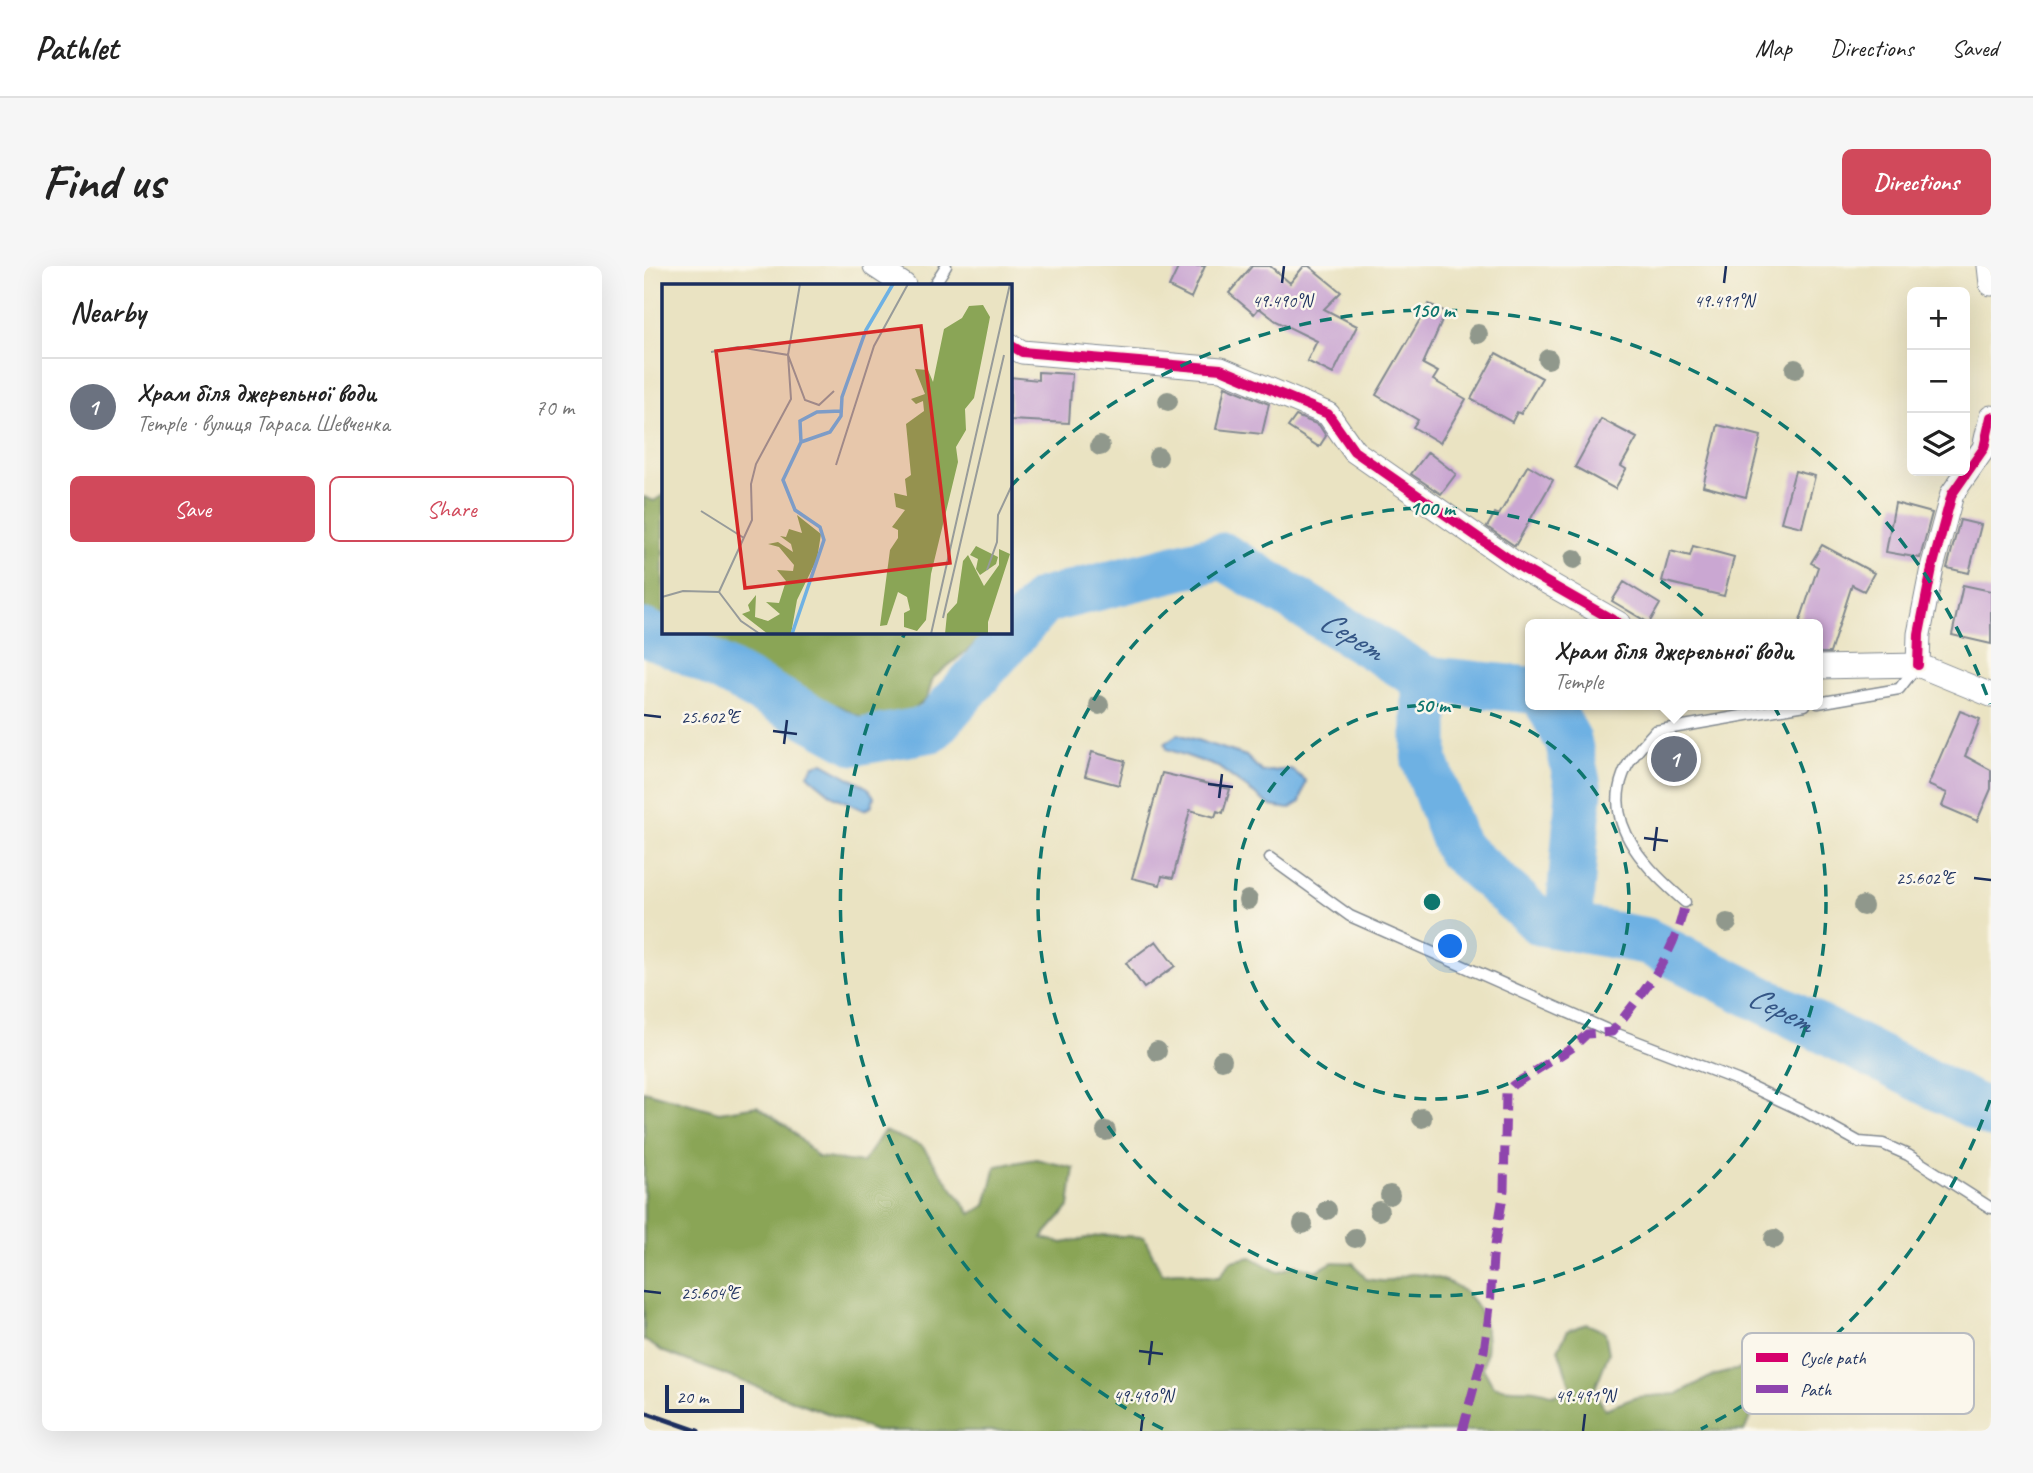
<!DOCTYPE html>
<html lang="en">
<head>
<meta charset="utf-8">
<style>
  body { margin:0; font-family:Caveat,sans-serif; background:#f6f6f6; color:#222 }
  .controls { position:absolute; right:21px; top:21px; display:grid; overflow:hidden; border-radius:10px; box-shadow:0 7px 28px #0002 }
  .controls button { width:63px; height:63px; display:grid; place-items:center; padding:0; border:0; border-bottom:2px solid #e0e0e0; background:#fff; color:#222; font:35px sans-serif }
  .scale { position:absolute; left:21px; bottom:18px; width:79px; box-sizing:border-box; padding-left:7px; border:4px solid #1b2f5e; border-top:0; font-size:19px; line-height:24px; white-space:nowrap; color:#1b2f5e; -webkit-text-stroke:5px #fbf7ec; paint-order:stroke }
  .you { position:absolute; left:807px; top:681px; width:24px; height:24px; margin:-18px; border:5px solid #fff; border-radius:50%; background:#1a73e8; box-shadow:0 0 0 10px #1a73e833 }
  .badge { display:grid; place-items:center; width:46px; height:46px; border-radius:50%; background:#d1495b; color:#fff; font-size:23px; font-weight:700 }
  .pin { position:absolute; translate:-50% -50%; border:4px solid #fff; box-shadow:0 2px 7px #0006 }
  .popup { position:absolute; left:881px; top:353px; width:298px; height:91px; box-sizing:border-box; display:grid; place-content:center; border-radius:10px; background:#fff; filter:drop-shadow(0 2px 5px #0005); font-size:23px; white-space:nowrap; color:#767676 }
  .popup b { font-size:26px; color:#222 }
  .popup::after { content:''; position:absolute; left:50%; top:100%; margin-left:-14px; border:14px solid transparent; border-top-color:#fff }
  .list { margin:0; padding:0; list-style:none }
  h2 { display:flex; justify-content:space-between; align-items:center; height:91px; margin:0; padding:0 28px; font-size:30px }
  h2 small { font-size:23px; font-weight:400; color:#767676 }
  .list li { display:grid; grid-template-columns:46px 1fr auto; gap:21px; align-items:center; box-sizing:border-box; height:98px; padding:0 28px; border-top:2px solid #e0e0e0 }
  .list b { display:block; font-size:26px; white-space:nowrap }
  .list p { margin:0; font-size:23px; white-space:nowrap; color:#767676 }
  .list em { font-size:23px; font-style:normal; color:#767676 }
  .actions { display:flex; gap:14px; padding:21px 28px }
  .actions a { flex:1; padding:16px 0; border:2px solid #d1495b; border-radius:10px; text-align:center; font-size:24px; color:#d1495b }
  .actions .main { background:#d1495b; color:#fff }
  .icon { flex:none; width:38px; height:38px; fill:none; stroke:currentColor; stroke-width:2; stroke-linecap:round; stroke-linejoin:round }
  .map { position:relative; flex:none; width:1347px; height:1165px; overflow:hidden; border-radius:10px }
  header { display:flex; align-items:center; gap:42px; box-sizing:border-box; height:98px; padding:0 35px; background:#fff; border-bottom:2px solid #e0e0e0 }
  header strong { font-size:33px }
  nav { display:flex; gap:38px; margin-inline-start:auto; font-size:24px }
  .intro { display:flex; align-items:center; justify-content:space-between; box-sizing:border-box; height:168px; padding:0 42px }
  h1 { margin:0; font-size:49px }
  .button { padding:18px 32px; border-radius:10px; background:#d1495b; color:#fff; font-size:24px; font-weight:700 }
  main { display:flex; gap:42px; padding:0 42px }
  aside { flex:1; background:#fff; border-radius:10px; box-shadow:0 7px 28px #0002 }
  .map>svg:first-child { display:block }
</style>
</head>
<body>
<header>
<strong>Pathlet</strong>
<nav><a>Map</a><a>Directions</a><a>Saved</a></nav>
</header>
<div class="intro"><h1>Find us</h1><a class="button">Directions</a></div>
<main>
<aside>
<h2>Nearby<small></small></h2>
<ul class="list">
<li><span class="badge" style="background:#6b7280">1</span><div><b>Храм біля джерельної води</b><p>Temple · вулиця Тараса Шевченка</p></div><em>70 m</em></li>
</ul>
<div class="actions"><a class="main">Save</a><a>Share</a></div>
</aside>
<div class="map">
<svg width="1347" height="1165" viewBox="0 0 1347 1165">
  <rect width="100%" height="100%" fill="#fbf7ec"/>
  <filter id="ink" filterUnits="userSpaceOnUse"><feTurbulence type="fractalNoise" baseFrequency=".0143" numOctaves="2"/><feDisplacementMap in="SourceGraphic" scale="14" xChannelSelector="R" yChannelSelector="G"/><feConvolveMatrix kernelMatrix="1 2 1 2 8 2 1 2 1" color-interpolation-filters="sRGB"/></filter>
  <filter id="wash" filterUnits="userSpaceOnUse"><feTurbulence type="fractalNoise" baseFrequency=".00686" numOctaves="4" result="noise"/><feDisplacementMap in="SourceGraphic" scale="28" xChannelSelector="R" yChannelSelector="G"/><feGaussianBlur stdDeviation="1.57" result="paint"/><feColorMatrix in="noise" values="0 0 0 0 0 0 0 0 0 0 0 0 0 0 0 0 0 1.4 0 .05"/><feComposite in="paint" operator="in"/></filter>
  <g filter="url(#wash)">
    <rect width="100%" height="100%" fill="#eae3c2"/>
    <path fill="#8aa556" stroke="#526a5a" stroke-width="2" d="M19,229V349L0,345V231L10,235Z
      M55,366H346L289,412L283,432L251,461L230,459L193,439L153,438L115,424Z
      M0,825L75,846L113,840L146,863L174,891L218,897L240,865L278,880L327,948L342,939L352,900L392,893L430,902L425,941L398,972L419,977L458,969L500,971L518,1008C542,1002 551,1011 575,1011L587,995L607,991L634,1006L652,999L672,1005L689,996L709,997L722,1013C729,1014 737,1016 744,1015C753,1013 761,1007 770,1008C825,1012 853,1049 839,1102L849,1120C873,1127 886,1119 909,1129L927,1122L914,1083L924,1064L943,1058L961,1066L965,1087L950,1125L961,1143L993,1131L1033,1128L1068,1110L1107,1100L1113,1139L1100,1165H231L20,1086L0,1074Z"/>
    <path fill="#6eb1e3" stroke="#4470a0" stroke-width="2" d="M534,468L602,490L618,506L647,503L662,515L656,536L645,543L627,540L574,501L523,483L521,477Z
      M179,497L224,522L230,531L227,541L220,544L189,530L167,512L164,508L170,499Z"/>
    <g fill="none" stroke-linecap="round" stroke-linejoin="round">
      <g stroke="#6eb1e3" stroke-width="47">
        <path id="s1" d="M0,366L50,388L212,476L287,463L399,335L579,290L781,413V495L813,582L896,656L1002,675L1347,848"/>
        <path d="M781,413L886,424"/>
        <path d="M905,439L924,474L935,525L924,661"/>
      </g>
    </g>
    <g id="blocks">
      <path fill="#caa7d2" d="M535,0H561L547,32L525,21Z
        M608,0H626L646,17L660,0H665L697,26L680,43L713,60L689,108L663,95L673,75L632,55L615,42L610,48L585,27Z
        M785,38L802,46L779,98L794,106L789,114L822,133L796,177L769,161L774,154L732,129Z
        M852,87L898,112L877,148L873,146L868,156L827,133Z
        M394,106L428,108L425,157L366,154V111L394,114Z
        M581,120L625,138L618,168L572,163Z
        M652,150L675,159L682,170L675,181L644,161Z
        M957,153L993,172L977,200L982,203L971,223L931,201Z
        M1074,159L1117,170L1102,231L1059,220Z
        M784,186L812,208L797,228L767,208Z
        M884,199L909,214L871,280L843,261L851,247L855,249Z
        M1151,205L1171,210L1158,261L1137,256Z
        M1251,237L1288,247L1276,292L1242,286Z
        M1316,254L1337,259L1325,307L1303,302Z
        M1178,279L1230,307L1220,325L1208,319L1186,387H1173V358H1155L1174,301L1167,297Z
        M1049,280L1090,291L1080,330L1018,315L1026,285L1046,290Z
        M980,316L1016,338L1005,357L968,335Z
        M1319,319L1347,325V378L1308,369Z
        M1316,445L1336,453L1321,490L1347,504V523L1333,555L1298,540L1303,527L1284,519Z
        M1031,475L1052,496L1034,513L1014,492Z
        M448,486L481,495L475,519L441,510Z
        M518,507L586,523L579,547L573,545L571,551L546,544L529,612L518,610L516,619L488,612Z
        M512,675L531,700L500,722L482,697Z"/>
    </g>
  </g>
  <g filter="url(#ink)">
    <use href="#blocks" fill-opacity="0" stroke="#828990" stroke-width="2"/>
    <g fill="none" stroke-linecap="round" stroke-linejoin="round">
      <g stroke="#828990" stroke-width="13">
        <path id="service" d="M290,19L302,0
          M1174,437L1255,423L1273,400
          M626,592L706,650L968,766L1093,814L1159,845L1215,876L1239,878L1264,889L1347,942
          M1041,636C1006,605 959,562 979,509C985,492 1000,478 1011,465L1161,439"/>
      </g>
      <g stroke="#828990" stroke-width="25">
        <path id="minor" d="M231,0L260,19
          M1345,0L1347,18
          M366,79L378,86L577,103L684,148L710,185L878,302L976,358
          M1274,399L1275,368L1288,302L1308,228L1340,182L1347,151
          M1174,401L1274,399L1347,429"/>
      </g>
      <use href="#service" stroke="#fff" stroke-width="10"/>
      <use href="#minor" stroke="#fff" stroke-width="23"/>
      <path stroke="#1b2f5e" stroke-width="5" d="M0,1146L54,1165"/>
      <path stroke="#8e44ad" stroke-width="9" stroke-dasharray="18 9" stroke-linecap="butt" d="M818,1165L840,1085L846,1041L849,991L860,924L862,827L869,819L928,782L943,768L968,766C1001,724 1031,690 1041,636"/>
      <g stroke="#fbf7ec" stroke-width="15">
        <path id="cycleway" d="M366,79L378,86L577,103L684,148L710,185L878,302L976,358
          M1274,399L1275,368L1288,302L1308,228L1340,182L1347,151"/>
      </g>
      <use href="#cycleway" stroke="#d6006c" stroke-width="10"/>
    </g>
    <g fill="#90988c">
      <circle cx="834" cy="68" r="10"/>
      <circle cx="904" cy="93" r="10"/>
      <circle cx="1151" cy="103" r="10"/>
      <circle cx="524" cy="135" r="10"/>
      <circle cx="456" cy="180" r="10"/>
      <circle cx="514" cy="191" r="10"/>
      <circle cx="930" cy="293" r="10"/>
      <circle cx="455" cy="439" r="10"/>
      <circle cx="604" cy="634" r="10"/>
      <circle cx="1219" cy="640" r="10"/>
      <circle cx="1083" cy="657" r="10"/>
      <circle cx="513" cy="785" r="10"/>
      <circle cx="578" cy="794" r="10"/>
      <circle cx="778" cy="852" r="10"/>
      <circle cx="462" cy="865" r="10"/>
      <circle cx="746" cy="929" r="10"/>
      <circle cx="683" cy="944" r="10"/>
      <circle cx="735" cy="945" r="10"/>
      <circle cx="659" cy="958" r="10"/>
      <circle cx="711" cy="972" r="10"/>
      <circle cx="1130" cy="973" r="10"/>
      <circle cx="1187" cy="1099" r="10"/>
    </g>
  </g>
  <path fill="none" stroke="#1b2f5e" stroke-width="2.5" d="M638,17L640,0M1080,17L1082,0M0,449L17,451M129,465L153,468M140,478L143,454M564,518L589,521M575,532L578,508M1000,572L1024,575M1010,585L1013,561M1330,612L1347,614M0,1025L17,1027M495,1085L519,1088M505,1099L508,1075M497,1165L499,1148M939,1165L941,1148"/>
  <g fill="none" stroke="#0f766e" stroke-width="3.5" stroke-dasharray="12 9">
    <circle cx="788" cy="636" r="197"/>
    <circle cx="788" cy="636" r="394"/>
    <path d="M1346 834A592 592 0 0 1 1057 1163M519 1163A592 592 0 0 1 261 367M366 221A592 592 0 0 1 1346 438"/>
  </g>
  <g text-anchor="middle" stroke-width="5" stroke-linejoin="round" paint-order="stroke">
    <g font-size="32" font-style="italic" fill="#345686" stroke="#fbf7ec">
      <text dy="11" stroke="none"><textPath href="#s1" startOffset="822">Серет</textPath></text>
      <text dy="11" stroke="none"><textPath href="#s1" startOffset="1452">Серет</textPath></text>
    </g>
  </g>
  <g transform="translate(18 18)">
    <rect width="350" height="350" fill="#eae3c2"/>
    <path d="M321,21L328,33L323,59L312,114L303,125L304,146L294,163L296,178L269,290L264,336L255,347L242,343V329L248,326L245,313L236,308L225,341L218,342L228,266L236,254V246L230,243L243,226L234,223L232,209L245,212L243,195L249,191L244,140L262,127L261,117L254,120L249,115L263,110L253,85L266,86L271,98L282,45L300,34L307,22ZM135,231L159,250L155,275L135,316L129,350H106L80,330L88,327L86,321L94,311L93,333L106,337L118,330L104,318L117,319L124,297L115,286L131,287L132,281L117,263L106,260L116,258L131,268L129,260L118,252L124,253L127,245L140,249ZM314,262L336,273L334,280L318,291L314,285L316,275L308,271ZM337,265L348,270L326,338V350H283L285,330L295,319L301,277L306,271L322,302L337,281Z" fill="#8aa556"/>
    <path fill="none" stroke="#6eb1e3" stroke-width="3.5" d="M139,158L138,137L155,128L179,127M130,350L162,256L158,243L133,226L121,196L139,158L168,148L179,132L180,113L204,46L231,0"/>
    <path fill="none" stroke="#979b9a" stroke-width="2" d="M49,68L76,63L126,71L143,116L157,121L172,107M174,181L212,62L246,0M39,227L82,254M325,286L335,258L336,231L350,201M57,308L90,236L89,200L94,180L129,115L126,71L138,0M57,308L79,337L98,350M0,313L21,307L57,308M281,334L342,71M269,350L348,0"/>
    <path fill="#d62828" fill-opacity="0.15" stroke="#d62828" stroke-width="3.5" d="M259,42L288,279L83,304L54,67Z"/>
    <rect width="350" height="350" fill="none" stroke="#1b2f5e" stroke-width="3.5"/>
  </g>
  <rect x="1098" y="1067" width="232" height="81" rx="10" fill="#fbf7ec" stroke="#b8bbc1" stroke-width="2"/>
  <rect x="1112" y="1087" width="32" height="9" fill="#d6006c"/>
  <rect x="1112" y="1119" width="32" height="8" fill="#8e44ad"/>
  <g font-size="19" fill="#1b2f5e">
    <text x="1156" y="1098">Cycle path</text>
    <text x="1156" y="1130">Path</text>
  </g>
  <g font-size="18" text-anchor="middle" fill="#1b2f5e" stroke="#fbf7ec" stroke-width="5" stroke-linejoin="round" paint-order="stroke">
    <text x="638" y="41">49.490°N</text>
    <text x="1080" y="41">49.491°N</text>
    <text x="66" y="457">25.602°E</text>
    <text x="1281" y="618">25.602°E</text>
    <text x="66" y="1033">25.604°E</text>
    <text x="499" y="1136">49.490°N</text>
    <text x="941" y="1136">49.491°N</text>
  </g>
  <circle cx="788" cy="636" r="10" fill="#0f766e" stroke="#fbf7ec" stroke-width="3.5"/>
  <g font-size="21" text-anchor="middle" font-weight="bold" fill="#0f766e" stroke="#fbf7ec" stroke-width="5" stroke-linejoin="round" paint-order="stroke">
    <text x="788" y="51">150 m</text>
    <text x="788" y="249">100 m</text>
    <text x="788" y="446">50 m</text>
  </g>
</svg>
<div class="controls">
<button>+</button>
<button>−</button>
<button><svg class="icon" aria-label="layers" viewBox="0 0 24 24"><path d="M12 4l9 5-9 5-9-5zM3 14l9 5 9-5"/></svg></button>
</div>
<div class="scale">20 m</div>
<div class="you"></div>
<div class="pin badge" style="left:1030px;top:493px;background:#6b7280">1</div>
<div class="popup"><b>Храм біля джерельної води</b>Temple</div>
</div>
</main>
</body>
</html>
